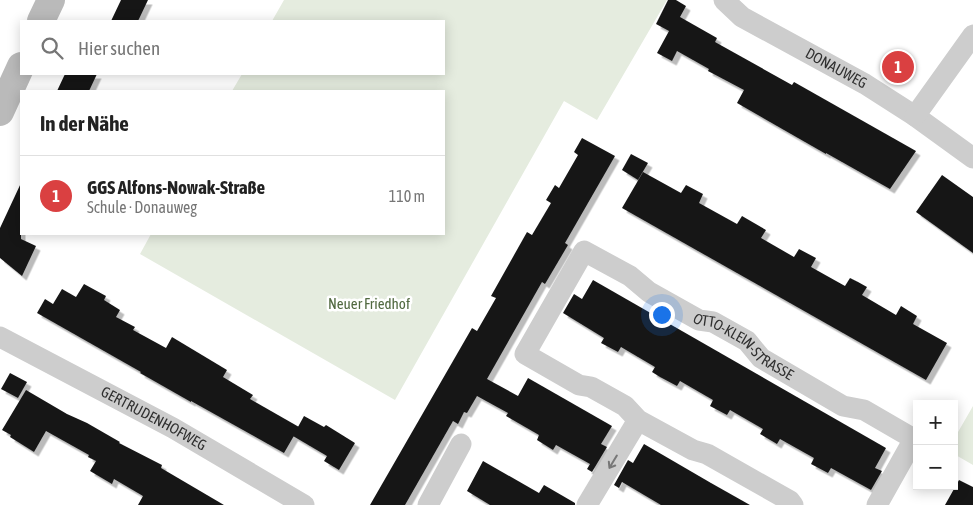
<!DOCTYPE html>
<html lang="de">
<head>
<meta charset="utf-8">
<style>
  body { margin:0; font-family:"Asap Condensed",sans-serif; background:#f6f6f6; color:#222 }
  .controls { position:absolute; right:15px; bottom:15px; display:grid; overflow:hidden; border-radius:0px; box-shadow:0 2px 12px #0003 }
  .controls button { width:45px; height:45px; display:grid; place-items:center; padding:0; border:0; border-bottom:1px solid #e0e0e0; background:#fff; color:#222; font:25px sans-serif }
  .you { position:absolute; left:661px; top:314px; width:18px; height:18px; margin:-12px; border:4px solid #fff; border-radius:50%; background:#1a73e8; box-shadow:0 0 0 8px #1a73e833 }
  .badge { display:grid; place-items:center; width:32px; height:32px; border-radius:50%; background:#da4041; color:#fff; font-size:16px; font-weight:700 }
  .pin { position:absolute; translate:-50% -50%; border:2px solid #fff; box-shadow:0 1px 5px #0006 }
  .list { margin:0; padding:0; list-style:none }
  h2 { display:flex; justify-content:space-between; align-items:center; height:65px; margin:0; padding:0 20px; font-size:21px }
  h2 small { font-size:16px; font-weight:400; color:#767676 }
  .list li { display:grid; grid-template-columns:32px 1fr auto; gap:15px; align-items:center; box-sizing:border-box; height:80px; padding:0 20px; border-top:1px solid #e0e0e0 }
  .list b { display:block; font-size:19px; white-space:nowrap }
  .list p { margin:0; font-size:16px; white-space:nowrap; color:#767676 }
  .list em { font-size:16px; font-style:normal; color:#767676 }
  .icon { flex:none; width:28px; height:28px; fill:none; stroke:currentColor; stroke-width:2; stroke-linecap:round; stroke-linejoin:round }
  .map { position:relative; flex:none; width:973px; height:505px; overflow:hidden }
  .search { position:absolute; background:#fff; box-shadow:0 2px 12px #0003; left:20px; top:20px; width:425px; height:55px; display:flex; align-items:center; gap:12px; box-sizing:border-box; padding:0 18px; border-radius:0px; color:#767676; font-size:19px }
  .panel { position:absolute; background:#fff; box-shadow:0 2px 12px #0003; left:20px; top:90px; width:425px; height:145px; border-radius:0px }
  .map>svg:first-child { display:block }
</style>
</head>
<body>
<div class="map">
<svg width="973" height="505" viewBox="0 0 973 505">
  <defs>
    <filter id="shadow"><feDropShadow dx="4.5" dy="4.5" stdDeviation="0" flood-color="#0004"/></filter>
  </defs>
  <rect width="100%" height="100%" fill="#fff"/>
  <path fill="#e5ecdf" d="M284,0H667L597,120L564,101L395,400L140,254L151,234H444V91H232L242,74H444V21H272Z
    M973,406V465L954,454V439Z"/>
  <path fill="#171717" filter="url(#shadow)" d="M121,0H148L138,21H111Z
    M668,0H676L686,6L680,17L717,38L715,42L792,85L794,82L916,151L890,189L826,153V154L737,103L744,90L708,71L709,69L677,51L672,61L657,53L669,31L656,24Z
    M65,74H97L89,91H57Z
    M582,138L615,156L565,243L568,245L545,284L542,282L487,379L518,396L528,378L612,426L601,444L607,447L592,472L587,469L590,464L556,445L553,450L537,440L539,435L506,416L508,413L477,396L467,413L464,412L458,424L453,421L405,505H370L472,328L477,331L496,298L491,296L527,232L532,235L551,203L546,200L555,185L559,188L578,155L574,152Z
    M631,154L648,163L638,180L622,170Z
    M643,172L681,193L686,185L703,194L699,203L737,224L742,216L766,230L761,238L794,257L799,249L816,258L811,267L845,286L850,278L858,282L867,287L862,295L896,315L901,306L917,316L913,324L947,343L926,380L622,208Z
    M942,175L973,197V253L916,212Z
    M21,183V239L36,246L22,276L0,258V228Z
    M593,280L886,448L875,468L882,471L871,490L831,468L828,473L811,464L814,458L780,439L777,444L760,434L763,429L730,410L727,415L710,406L713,400L680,381L677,386L660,377L652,372L655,367L621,347L618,352L601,343L604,338L563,313L574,294L582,299Z
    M84,284L106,296L104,300L120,310L116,317L135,327L133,330L166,348L172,337L227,370L223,377L253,395L250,399L299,427L284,453L191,401V402L140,373L141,372L37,313L45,299L53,304L62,289L76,297Z
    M10,373L27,382L18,398L1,389Z
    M26,390L67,414L87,423L120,442L119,443L162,465L161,468L224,505H138L143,496L114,479L112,484L90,471L96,461L88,457L89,455L46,431L34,452L10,437L11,435L2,430Z
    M304,416L324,427L326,425L355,443L339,470L324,461L327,456L293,436Z
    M644,444L711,483L750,505H661L622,482L619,488L614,485L628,460L633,463Z
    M483,461L539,493L544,485L575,503V505H490L467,491Z
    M959,480L973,487V505H945Z"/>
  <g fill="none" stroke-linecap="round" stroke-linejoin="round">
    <g stroke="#cdcdcd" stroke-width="21">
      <path id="s1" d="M724,0L742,17L865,84L915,116L973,158"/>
      <path d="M915,116L973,35"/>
      <path id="s2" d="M0,337L173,428L304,505"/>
      <path d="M428,505L461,444"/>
      <path d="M587,505L638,420"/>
      <path id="s3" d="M793,505L790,501L707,454L693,450L638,420L625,406L591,387L579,385L525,354L584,251L630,276L649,292L699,320L713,322L747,341L761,358L843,406L864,410L914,439L877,505"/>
    </g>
    <path stroke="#bababa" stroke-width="28" d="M41,21L51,0
      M0,112L21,66"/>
  </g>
  <defs><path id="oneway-shaft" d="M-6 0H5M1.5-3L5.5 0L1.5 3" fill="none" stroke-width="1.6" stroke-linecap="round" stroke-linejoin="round" transform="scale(1.25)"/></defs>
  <use stroke="#777" href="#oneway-shaft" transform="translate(613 462) rotate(121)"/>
  <g text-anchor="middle" stroke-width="5" stroke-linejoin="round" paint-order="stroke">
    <g font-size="15" fill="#303030" stroke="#fff">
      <text dy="5" stroke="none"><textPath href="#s1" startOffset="132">DONAUWEG</textPath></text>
      <text dy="5" stroke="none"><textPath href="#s3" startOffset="616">OTTO-KLEIN-STRASSE</textPath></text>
      <text dy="5" stroke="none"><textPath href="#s2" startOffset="174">GERTRUDENHOFWEG</textPath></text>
    </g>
    <g font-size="15" fill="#516940" stroke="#fff">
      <text x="369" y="309">Neuer Friedhof</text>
    </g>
  </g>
</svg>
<div class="controls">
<button>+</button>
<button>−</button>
</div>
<div class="you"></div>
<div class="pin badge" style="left:898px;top:67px">1</div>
<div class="search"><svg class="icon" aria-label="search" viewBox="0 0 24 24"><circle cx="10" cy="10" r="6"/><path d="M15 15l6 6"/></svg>Hier suchen</div>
<section class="panel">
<h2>In der Nähe<small></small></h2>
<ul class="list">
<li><span class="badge">1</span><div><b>GGS Alfons-Nowak-Straße</b><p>Schule · Donauweg</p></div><em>110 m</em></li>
</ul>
</section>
</div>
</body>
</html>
